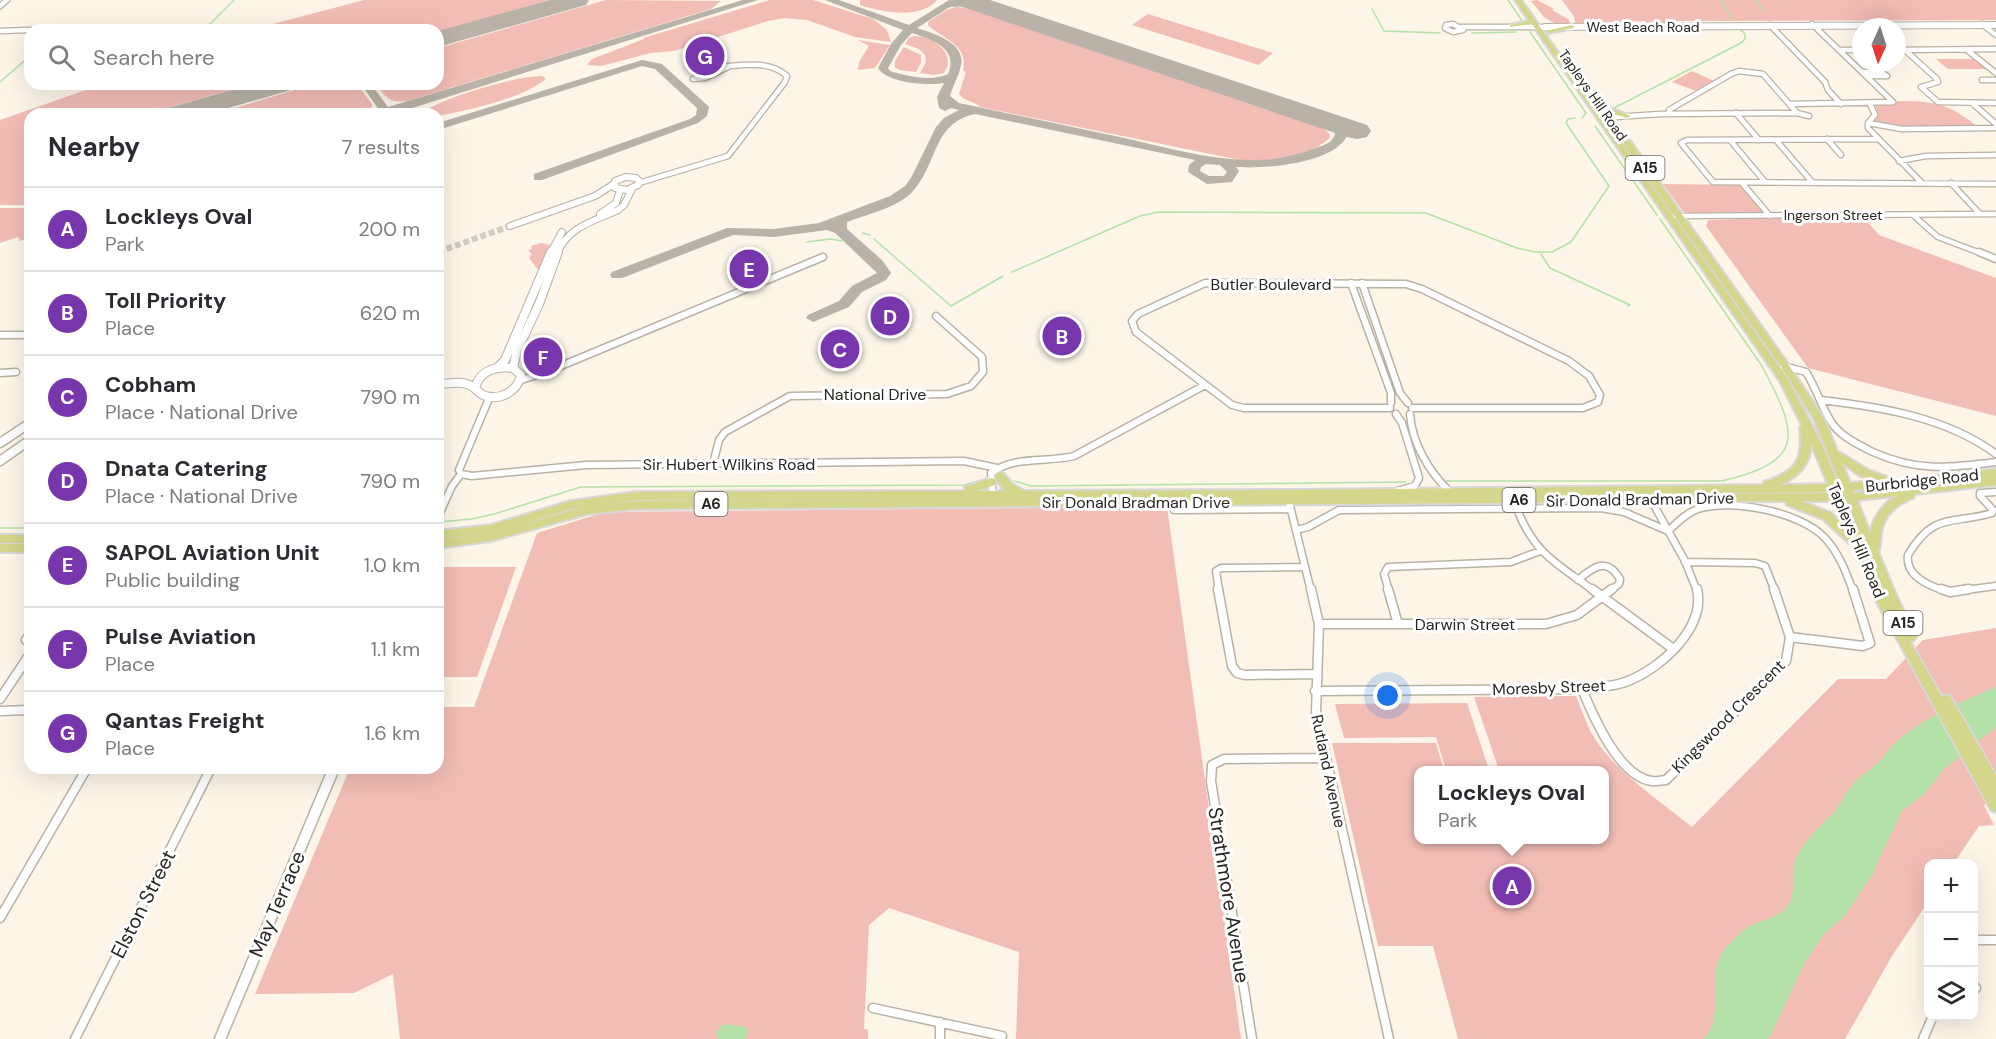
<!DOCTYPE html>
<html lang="en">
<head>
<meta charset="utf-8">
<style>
  body { margin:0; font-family:"DM Sans",sans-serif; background:#f7f7f7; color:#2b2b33 }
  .controls { position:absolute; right:18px; bottom:18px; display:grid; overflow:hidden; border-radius:12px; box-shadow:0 6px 24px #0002 }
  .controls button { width:54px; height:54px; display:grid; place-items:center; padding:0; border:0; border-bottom:2px solid #e1e1e2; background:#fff; color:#2b2b33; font:30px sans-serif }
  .compass { position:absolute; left:1852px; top:18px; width:54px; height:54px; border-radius:50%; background:#fff; box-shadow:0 6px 24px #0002; rotate:183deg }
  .you { position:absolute; left:1388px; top:696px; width:21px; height:21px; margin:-15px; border:4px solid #fff; border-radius:50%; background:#1a73e8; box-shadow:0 0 0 9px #1a73e833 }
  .badge { display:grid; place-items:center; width:39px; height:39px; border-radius:50%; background:#7736ab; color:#fff; font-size:20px; font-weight:700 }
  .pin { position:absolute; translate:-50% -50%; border:3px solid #fff; box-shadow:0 2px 6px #0006 }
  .popup { position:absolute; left:1414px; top:766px; width:195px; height:78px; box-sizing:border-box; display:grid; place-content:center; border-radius:12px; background:#fff; filter:drop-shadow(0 2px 4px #0005); font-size:20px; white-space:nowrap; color:#7c7c81 }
  .popup b { font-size:22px; color:#2b2b33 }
  .popup::after { content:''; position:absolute; left:50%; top:100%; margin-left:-12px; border:12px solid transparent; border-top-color:#fff }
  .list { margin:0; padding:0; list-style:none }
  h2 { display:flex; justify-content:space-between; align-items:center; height:78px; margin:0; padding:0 24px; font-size:26px }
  h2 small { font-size:20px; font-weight:400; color:#7c7c81 }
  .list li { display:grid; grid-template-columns:39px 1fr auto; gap:18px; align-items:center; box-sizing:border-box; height:84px; padding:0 24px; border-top:2px solid #e1e1e2 }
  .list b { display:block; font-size:22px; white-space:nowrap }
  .list p { margin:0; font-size:20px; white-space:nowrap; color:#7c7c81 }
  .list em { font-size:20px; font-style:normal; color:#7c7c81 }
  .icon { flex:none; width:33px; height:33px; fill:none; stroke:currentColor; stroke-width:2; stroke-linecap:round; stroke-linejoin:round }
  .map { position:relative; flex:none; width:1996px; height:1039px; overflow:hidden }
  .search { position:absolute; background:#fff; box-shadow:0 6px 24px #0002; left:24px; top:24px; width:420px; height:66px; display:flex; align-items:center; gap:15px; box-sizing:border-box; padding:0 21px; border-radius:18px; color:#7c7c81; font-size:22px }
  .panel { position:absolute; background:#fff; box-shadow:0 6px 24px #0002; left:24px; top:108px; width:420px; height:666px; border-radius:18px }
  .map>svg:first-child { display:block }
</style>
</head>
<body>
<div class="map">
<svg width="1996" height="1039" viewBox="0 0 1996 1039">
  <rect width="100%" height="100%" fill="#fcf5e8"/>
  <path fill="#f2bdb5" d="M364,0H550L438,32L250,30Z
    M606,0L721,1L711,9L407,101C389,103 386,98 376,84H438V48Z
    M770,0H813L873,19L887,30L891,42L855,37L807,20L785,18L768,21L674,51L651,53L601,66L587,65L592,59L644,39L643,38Z
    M860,0H937C920,20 882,12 860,5Z
    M1537,0L1554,9L1552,10L1568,19L1572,25H1552L1554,23L1544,17L1531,1Z
    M1562,0H1996V20L1669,21L1672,25L1653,21L1654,24L1649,25L1646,21L1615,22L1617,26L1608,22L1594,24L1592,22H1584V24H1576L1573,15Z
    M956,7L968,8L1322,128L1329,133L1330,138C1306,159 1270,161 1240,160L980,107C974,100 964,102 959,94L966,72L963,71C969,44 943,40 928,25V22L947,10Z
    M1148,14L1273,53L1259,65L1132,25Z
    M914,36C932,36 958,53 944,73L933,75L920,73L926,62L925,55L919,49L905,44L909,38Z
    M858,40L890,45L875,68L858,70L859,62L869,46Z
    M904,47L921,55V63L916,72L900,70L895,67V61Z
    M1936,59H1975L1988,69H1948Z
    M1692,71L1714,81L1696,91L1672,82Z
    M542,76L546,79C521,99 469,110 438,116V114H419C444,97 511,77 542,76Z
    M103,84H252L146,114H30V205H0V120Z
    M314,84H357L372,104V107L361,114H215Z
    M1897,101C1934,101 1948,103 1978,127L1904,128L1873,121L1879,116L1875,105H1894Z
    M1663,184L1742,185L1765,212L1688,213L1683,211Z
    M0,208H30V238L20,241L18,237L0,243Z
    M1777,218H1864L1879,235L1996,278V416L1808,368L1706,226L1708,220Z
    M541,243L550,245L539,271L529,258L532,254L528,250L532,249L531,246Z
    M1167,507L1241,1039H1016L1019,952L889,908L869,925L864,1029L868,1030V1039H400L393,974L354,993L255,994L350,768H438V707H474L537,533L605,512Z
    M438,567H516L477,677H438Z
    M1996,628V799L1984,805L1994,825L1979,826L1954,863L1928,864V902L1892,956L1845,1039H1458L1433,946H1378L1332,743H1436L1444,770H1419V840H1605V770H1499L1474,697L1576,696C1582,711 1587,726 1595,739C1619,775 1659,800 1692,827L1838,679H1886L1923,640Z
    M1467,703L1489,770H1446L1436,737L1344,738L1335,704Z"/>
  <path fill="#b4e1a7" d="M1996,687V727L1944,769L1925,793L1902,811L1872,875L1844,917L1825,933L1805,962L1771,1035L1767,1039H1703C1726,1015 1707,984 1720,957C1725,947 1742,930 1752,925C1765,918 1778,919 1787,906C1799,890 1789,869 1798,854C1807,837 1821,826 1833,813C1841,805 1844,795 1851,786C1858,777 1870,770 1879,762C1884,757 1887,750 1893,745C1921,718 1961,702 1996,687Z
    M724,1024L746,1027L748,1033L746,1039H718L716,1032Z"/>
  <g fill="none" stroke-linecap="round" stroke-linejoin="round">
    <path stroke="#b4e1a7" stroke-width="1.5" d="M1508,0L1523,22
      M1721,0L1733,20
      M1756,0L1764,12
      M1372,9L1384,31L1440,33
      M207,27L234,0
      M1530,32L1586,113L1582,118
      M1472,33L1516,32
      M0,82L30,56
      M1612,109L1741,43L1745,39V34L1740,29
      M1595,126L1657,215
      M862,233L870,235
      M874,239L951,306L1003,276
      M807,242L830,239L842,241
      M1541,254L1550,268L1630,305L1628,306
      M1012,272L1140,216L1158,212L1426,213L1517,248L1535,252H1552L1571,242L1609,186L1566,123L1568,119L1575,118
      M1014,481L1031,486L1406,482
      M1446,481H1722C1807,461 1798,434 1762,366L1660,219
      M438,522L472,519L494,514L581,487L964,485L979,481
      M0,528H30"/>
    <path fill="#b8b2a8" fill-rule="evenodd" d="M743,0H758L393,114H372L379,110L361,84H371L388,107Z
      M825,0H839L909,25L949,0L978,1L980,3L975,6L950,7L917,28C933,33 966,43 961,65C959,76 953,85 950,96L959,103C1011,114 1063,125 1115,136C1181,150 1250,175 1316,148C1324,145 1335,142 1335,132L1317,119L1323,116L1344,129L1347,136C1333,164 1264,169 1236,167L1239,171L1232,182L1207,184L1188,172L1189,165L1195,160L975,114C933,123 938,162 914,190C900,207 868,214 847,222V229L883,261L891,273L886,280L862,292L849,307L813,322L806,318L808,315L839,301L852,286L877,273L835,233L827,230L774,237L733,235L622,278H612L610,275L612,272L727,228L774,229L819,223L890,196L905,186L911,178L936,127L944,118L959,110L951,108L945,111L939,108L937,97L944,83C927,86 887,83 878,68L891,44L903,30ZM912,33C932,40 959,48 948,74C932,82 906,76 890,71L888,68L901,45ZM1206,164L1220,165L1227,172L1224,176H1209L1200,171L1201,167Z
      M642,60L662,64L707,105L709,107L707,116L698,123L542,180H534V174L690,119L696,115L697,108L655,69L642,66L438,130V123Z
      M227,97L233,100L231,102L206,114H191Z"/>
    <path fill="#b8b2a8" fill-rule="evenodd" d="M550,0H589L586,5L438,47V31Z
      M954,0H990L1367,125L1371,131L1367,137L1357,139L1347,137L957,5Z
      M253,84H295L291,90L208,114H164L168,108Z"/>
    <path stroke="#d1cbc0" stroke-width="6" stroke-dasharray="6 3" stroke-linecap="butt" d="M438,252L510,226"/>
    <g stroke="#b8b2a5" stroke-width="7">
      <path id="minor-far2" d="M0,6L7,0
        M1453,24L1463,30L1453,32L1445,28L1446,25Z
        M1812,24L1893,102
        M1982,24L1996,35
        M1770,25L1825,82L1828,90L1841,104
        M1461,27H1543
        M117,30L232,29
        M0,31L30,30
        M1839,50H1861
        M1897,50L1996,49
        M1905,50L1937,79L1938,82L1921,87L1938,102L1996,103
        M1967,50L1996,73
        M730,66L705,78L693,79L710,70Z
        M1863,72H1881L1887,76H1867
        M1982,80H1996
        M1972,103L1996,124
        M1791,104L1893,102
        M1870,104L1875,115L1868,123V128L1921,182
        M1736,113L1759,140
        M1670,114L1669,110L1731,74L1739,71L1763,74L1797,113
        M1601,118L1660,114L1797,113L1809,116
        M1868,123L1902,129L1996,128
        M1827,139L1841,155
        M1879,139L1687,140L1681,143L1713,182L1996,184
        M1730,140L1765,182
        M1776,140L1812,182
        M1899,161L1926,156L1996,155
        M639,183L728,156L785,82L787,76C772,62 749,64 730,66
        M1742,183L1770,216
        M1951,183L1980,214
        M1913,215L1938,237L1983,254
        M1675,216L1996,214"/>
    </g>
    <g stroke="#b8b2a5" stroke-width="9">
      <path id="minor-far1" d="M1979,252L1996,259
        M1351,283L1391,393V403
        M1362,283L1400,393L1408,403
        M0,335H30
        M1783,366L1806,372C1817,389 1822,410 1834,426C1844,438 1859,445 1873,452C1917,472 1949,468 1996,462
        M0,373L16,372
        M521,380L544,373L823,257
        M1821,400C1881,407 1946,417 1996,454
        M1390,408H1244L1232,405L1136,332L1132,321L1138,314L1205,283L1406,284L1422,289L1569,361L1589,376L1600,395L1598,402L1583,408H1412
        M1396,414L1402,423L1419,478L1415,486L1397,491
        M1410,414C1412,443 1429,472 1450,492
        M713,464L719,440L725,432L790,396L947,394L971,386L983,372L982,357L936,316
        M461,474L472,476L586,465L964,461L997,468
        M993,498L991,473C1016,455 1045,463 1074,456L1205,385
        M1650,498L1685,561L1697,591
        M1289,502L1311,591
        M1517,509C1535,555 1557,563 1594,591
        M1174,510L1290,509
        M438,517L452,486L461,474L459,470L490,396
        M1296,530L1308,527L1339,510L1601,508L1624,512L1668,531
        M1668,531C1677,523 1686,513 1698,509C1731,498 1801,512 1825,538C1839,553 1846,572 1853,591
        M1685,562L1755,563L1765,566L1775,591
        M1578,580C1594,566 1607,557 1620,579L1619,584L1610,591
        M1219,591L1216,571L1221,568L1305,567
        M1389,591L1384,574L1388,567L1511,562L1540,551
        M1946,591C1929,586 1905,576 1908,555C1934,511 1952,525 1992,513L1993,510L1980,496V493L1996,492
        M1958,591L1996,586"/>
    </g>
    <g stroke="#b8b2a5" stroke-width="11">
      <path id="minor" d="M1218,589L1232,666L1237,673L1245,675L1315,674
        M1311,589L1319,624L1316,713L1389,1039
        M1388,589L1398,624
        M1592,589L1672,648
        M1941,589L1950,592L1969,589
        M1319,624H1546L1577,615L1612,589
        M30,634L26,640L30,644
        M1790,637L1863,646L1870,643L1853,589
        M1582,689C1593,716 1619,777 1652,781C1656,782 1662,780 1666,780L1786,661L1790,637L1774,589
        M1315,691L1582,689C1597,687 1614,687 1628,681C1661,668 1706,628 1697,589
        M0,699L30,654
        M0,711L30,710
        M0,918L87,768
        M1974,940H1996
        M1974,986L1976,988
        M873,1008L1002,1036
        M940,1022V1039
        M75,1039L211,768
        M1252,1039L1211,781L1212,765L1224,759L1325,758
        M1923,1039L1933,1016"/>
    </g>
    <g stroke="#b8b2a5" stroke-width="8">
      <path id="tertiary-far2" d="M1545,27L1996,25
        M626,177L636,178L639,181L638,185L627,190L615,188V181Z
        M600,214L616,203L620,190
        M550,254L562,232
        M557,254C567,227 594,221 618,210L624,205L632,189"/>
    </g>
    <g stroke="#b8b2a5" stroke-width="10">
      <path id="tertiary-far1" d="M497,368L505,360L551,252
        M513,368L517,351L539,304L558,252
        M438,384C447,384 458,381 467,384C474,386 477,392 483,395C499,402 518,391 521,375L513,368C496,366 480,370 475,388"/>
    </g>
    <g stroke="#b8b2a5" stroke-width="13">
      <path id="tertiary" d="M220,1039L334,768"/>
    </g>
    <g stroke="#b8b2a5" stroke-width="8">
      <path id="secondary-far1" d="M510,226L595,196L614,184"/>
    </g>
    <g stroke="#b8b2a5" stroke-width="11">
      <path id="secondary" d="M0,443L30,423
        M0,461L30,440"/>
    </g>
    <g stroke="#d8d8d7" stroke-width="4">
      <path id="primary" d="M1515,0H1521L1787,378L1823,447L1838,484L1840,483L1814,419L1782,368L1624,145V141H1630L1788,364L1824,419L1837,451L1868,470L1895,480L1996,469V477L1905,487L1853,490L1854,493L1996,477V485L1914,494L1913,498C1896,505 1884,514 1881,533C1880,540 1881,546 1878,552L1896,595L1916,637L1914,640L1910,642L1942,697L1946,695L1950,696L1996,776V812L1991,810L1879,606L1853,544L1849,543L1823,519L1787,505L1786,501L635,509L587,514L490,541L438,548V540L480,534L438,539V531L491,525L571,501L636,492L965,491V487L991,478L995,479L996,482L995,485L977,491H1007L1004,490L994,476L999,472L1003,473L1012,484L1024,491L1302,490L1763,485L1764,482C1795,472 1804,461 1800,428L1802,425L1780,381L1532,24L1510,27V25L1529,21ZM1811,443L1828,484L1780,485C1798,477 1811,464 1811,443ZM1842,463L1860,476L1878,481L1850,483ZM1831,491L1832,493L1511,495L1827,492ZM1896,496C1882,505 1874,516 1870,533L1857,500ZM1007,499L635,501L602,505L636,500ZM1800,501H1835L1846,527L1831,513ZM1846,501H1847L1870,558ZM583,507L506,529L571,509Z
        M1572,25L1574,26V28L1548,33L1545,31Z
        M1599,106H1605L1631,116L1627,118L1599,110Z
        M0,535H30V543H0Z
        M0,544H30V552H0Z"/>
    </g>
    <use href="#minor-far2" stroke="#fff" stroke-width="4.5"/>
    <use href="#minor-far1" stroke="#fff" stroke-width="6"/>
    <use href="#minor" stroke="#fff" stroke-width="8"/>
    <use href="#tertiary-far2" stroke="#fff" stroke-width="6"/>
    <use href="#tertiary-far1" stroke="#fff" stroke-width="8"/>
    <use href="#tertiary" stroke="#fff" stroke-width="10"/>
    <use href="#secondary-far1" stroke="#fff" stroke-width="6"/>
    <use href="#secondary" stroke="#fff" stroke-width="8"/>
    <use href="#primary" fill="#d4d68c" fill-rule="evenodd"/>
  </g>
  <g text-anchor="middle" stroke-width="6" stroke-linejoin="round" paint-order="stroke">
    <g font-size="14" fill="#272520" stroke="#fff">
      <text x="1643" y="32">West Beach Road</text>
      <text transform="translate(1593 95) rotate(55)" y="5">Tapleys Hill Road</text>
      <text x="1833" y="220">Ingerson Street</text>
    </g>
    <g fill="#fff" stroke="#686663" stroke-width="1.5">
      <rect x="1625.5" y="156" width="39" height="24" rx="4.5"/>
      <rect x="1502.5" y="488" width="33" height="24" rx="4.5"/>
      <rect x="694.5" y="492" width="33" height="24" rx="4.5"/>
      <rect x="1883.5" y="611" width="39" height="24" rx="4.5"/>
    </g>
    <g font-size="15" font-weight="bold" fill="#272520">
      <text x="1645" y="173">A15</text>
      <text x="1519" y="505">A6</text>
      <text x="711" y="509">A6</text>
      <text x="1903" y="628">A15</text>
    </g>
    <g font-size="16" fill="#272520" stroke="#fff">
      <text x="1271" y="290">Butler Boulevard</text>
      <text x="875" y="400">National Drive</text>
      <text x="729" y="470">Sir Hubert Wilkins Road</text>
      <text transform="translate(1922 480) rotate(-6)" y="6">Burbridge Road</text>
      <text transform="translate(1640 499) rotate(-1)" y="6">Sir Donald Bradman Drive</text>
      <text x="1136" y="508">Sir Donald Bradman Drive</text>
      <text transform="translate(1857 540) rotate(67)" y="6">Tapleys Hill Road</text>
      <text x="1465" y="630">Darwin Street</text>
      <text transform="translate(1549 687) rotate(-2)" y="6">Moresby Street</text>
      <text transform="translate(1728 716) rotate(-45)" y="6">Kingswood Crescent</text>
      <text transform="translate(1329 771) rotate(78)" y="6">Rutland Avenue</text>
    </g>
    <g font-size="20" fill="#272520" stroke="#fff">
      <text transform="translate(1229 895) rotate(81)" y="7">Strathmore Avenue</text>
      <text transform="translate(143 904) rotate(-63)" y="7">Elston Street</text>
      <text transform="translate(277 904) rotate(-67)" y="7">May Terrace</text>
    </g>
  </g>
</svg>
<div class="controls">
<button>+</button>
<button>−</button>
<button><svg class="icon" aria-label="layers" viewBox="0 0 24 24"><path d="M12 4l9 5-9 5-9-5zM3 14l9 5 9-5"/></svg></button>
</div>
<svg class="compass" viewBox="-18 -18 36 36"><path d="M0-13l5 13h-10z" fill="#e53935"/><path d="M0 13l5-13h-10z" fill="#7c7c81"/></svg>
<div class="you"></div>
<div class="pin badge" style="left:1512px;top:886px">A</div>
<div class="popup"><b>Lockleys Oval</b>Park</div>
<div class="pin badge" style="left:1062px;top:336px">B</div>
<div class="pin badge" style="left:840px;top:349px">C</div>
<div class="pin badge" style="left:890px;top:316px">D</div>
<div class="pin badge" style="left:749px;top:269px">E</div>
<div class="pin badge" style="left:543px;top:357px">F</div>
<div class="pin badge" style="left:705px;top:56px">G</div>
<div class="search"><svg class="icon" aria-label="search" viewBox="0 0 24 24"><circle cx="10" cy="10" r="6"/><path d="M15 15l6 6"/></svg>Search here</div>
<section class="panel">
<h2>Nearby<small>7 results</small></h2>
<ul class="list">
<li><span class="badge">A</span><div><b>Lockleys Oval</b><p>Park</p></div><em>200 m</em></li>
<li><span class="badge">B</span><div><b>Toll Priority</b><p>Place</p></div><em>620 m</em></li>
<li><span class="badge">C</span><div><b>Cobham</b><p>Place · National Drive</p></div><em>790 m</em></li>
<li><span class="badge">D</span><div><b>Dnata Catering</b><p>Place · National Drive</p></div><em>790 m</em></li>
<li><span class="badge">E</span><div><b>SAPOL Aviation Unit</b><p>Public building</p></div><em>1.0 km</em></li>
<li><span class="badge">F</span><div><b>Pulse Aviation</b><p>Place</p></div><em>1.1 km</em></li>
<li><span class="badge">G</span><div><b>Qantas Freight</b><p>Place</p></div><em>1.6 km</em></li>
</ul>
</section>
</div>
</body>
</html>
